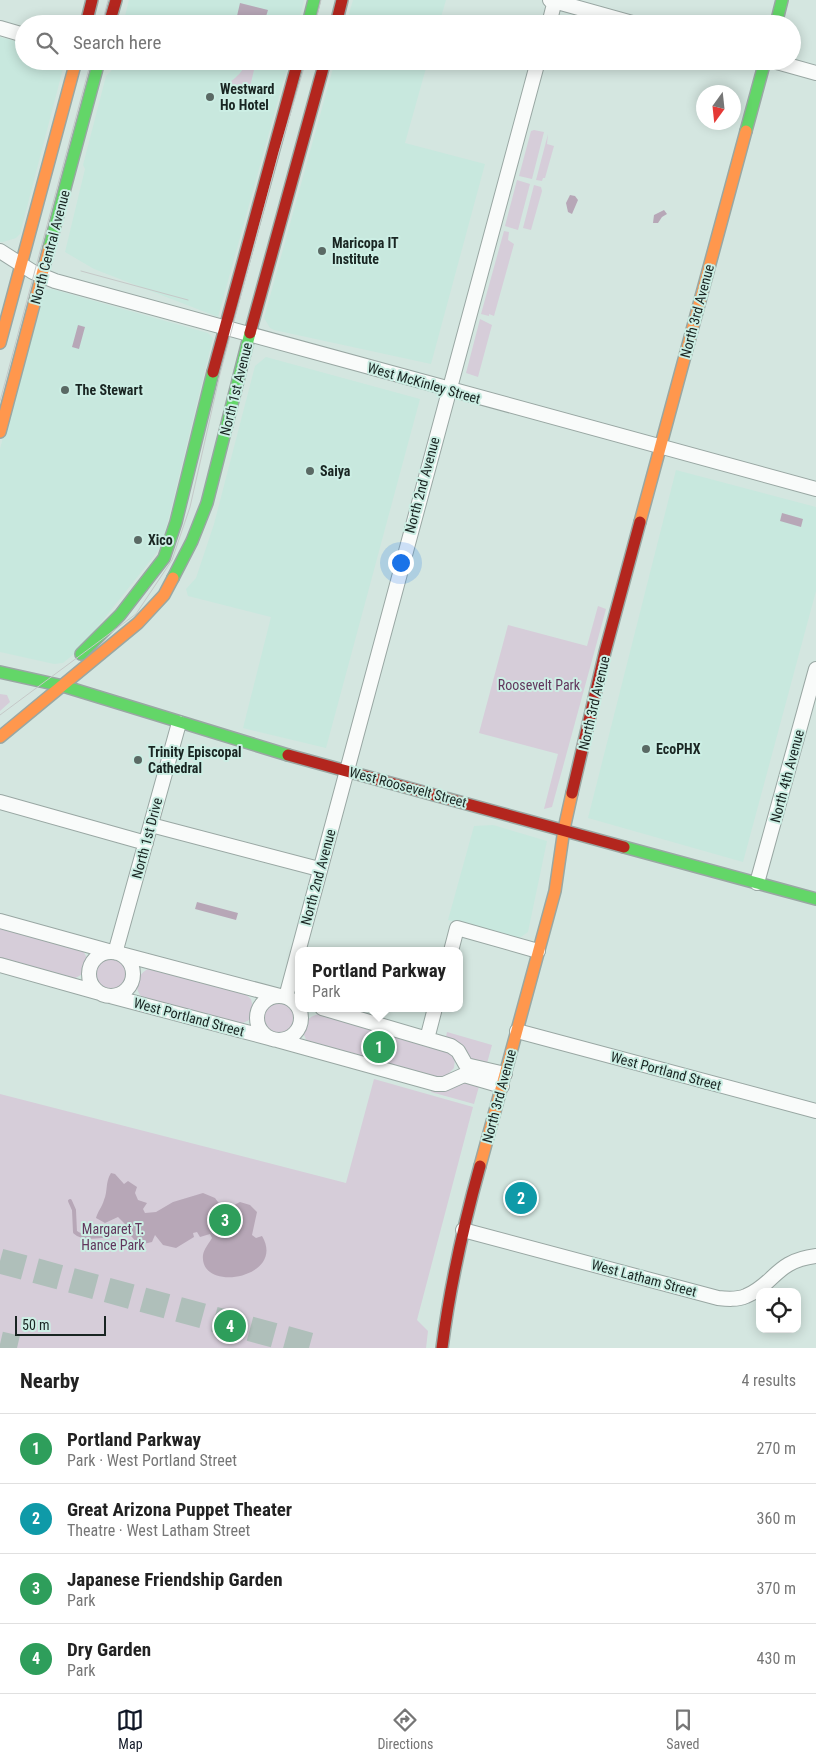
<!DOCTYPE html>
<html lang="en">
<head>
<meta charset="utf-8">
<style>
  body { margin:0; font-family:"Roboto Condensed",sans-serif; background:#f2f2f2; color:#222 }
  .controls { position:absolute; right:15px; bottom:15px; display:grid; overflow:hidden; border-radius:10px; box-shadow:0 2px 12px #0003 }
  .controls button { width:45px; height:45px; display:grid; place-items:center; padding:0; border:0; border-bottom:1px solid #e0e0e0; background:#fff; color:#222; font:25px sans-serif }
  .compass { position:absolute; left:696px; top:85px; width:45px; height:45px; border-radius:50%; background:#fff; box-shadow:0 2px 12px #0003; rotate:195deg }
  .scale { position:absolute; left:15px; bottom:12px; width:91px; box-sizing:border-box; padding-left:5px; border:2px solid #192522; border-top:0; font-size:14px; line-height:18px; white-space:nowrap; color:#192522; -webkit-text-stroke:4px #cceee4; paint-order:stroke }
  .you { position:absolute; left:400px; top:562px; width:18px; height:18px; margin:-12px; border:4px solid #fff; border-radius:50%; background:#1a73e8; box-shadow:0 0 0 8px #1a73e833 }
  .badge { display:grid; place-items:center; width:32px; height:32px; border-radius:50%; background:#111827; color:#fff; font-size:16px; font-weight:700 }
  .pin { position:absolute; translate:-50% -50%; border:2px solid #fff; box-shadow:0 1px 5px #0006 }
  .popup { position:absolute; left:295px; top:947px; width:168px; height:65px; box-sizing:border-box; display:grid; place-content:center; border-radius:10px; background:#fff; filter:drop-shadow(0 1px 4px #0005); font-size:16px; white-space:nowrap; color:#767676 }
  .popup b { font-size:19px; color:#222 }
  .popup::after { content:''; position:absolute; left:50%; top:100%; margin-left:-10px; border:10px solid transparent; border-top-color:#fff }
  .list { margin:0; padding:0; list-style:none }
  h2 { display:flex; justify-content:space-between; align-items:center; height:65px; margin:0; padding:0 20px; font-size:21px }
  h2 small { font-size:16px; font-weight:400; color:#767676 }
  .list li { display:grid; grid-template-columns:32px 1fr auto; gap:15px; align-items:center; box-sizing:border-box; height:70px; padding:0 20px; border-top:1px solid #e0e0e0 }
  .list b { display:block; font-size:19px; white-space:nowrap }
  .list p { margin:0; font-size:16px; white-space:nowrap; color:#767676 }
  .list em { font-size:16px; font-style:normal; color:#767676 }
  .icon { flex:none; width:28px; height:28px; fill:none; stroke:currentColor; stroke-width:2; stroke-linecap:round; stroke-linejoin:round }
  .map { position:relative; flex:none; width:816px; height:1348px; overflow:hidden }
  .search { position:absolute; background:#fff; box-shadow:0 2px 12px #0003; left:15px; right:15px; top:15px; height:55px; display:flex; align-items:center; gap:12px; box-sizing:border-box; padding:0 18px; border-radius:28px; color:#767676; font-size:19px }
  .sheet { height:345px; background:#fff }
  nav { display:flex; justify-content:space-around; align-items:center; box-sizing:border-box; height:70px; border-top:1px solid #e0e0e0; background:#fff; font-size:14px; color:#767676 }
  nav a { display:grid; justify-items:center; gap:2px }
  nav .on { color:#111827 }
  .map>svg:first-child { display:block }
</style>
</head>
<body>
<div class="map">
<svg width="816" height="1348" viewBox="0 0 816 1348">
  <rect width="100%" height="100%" fill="#d4e6e0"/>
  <path fill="#c8e8de" d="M129,0H304L298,24H123Z
    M353,0H446L439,24H346Z
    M0,37L24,43V61H65L20,234L16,238L3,242H0Z
    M114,61H289L218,317L94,269L65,252L85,169L83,165L106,76L111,71Z
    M335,61H428L405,143L485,164L431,364L274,330L270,328L264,318Z
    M47,289H52L208,333L213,338L162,546L80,649L63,663L54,664L0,652V449L39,298Z
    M266,357L420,399L326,748L243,728L271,617L188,596L186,589L196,578L214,524L255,366Z
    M676,470L816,507V591L743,862L588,818Z
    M493,825L547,841L528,932L518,939L448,920L474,826Z"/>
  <path fill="#d6cdd9" d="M245,64L252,66L254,70L249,91L240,90L237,96L223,92C226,81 241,78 245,64Z
    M534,130L544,132L532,179L519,176L531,131Z
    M548,134L547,144L554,146L545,178H543L542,181L536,180Z
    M517,180L530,184L518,230L505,226Z
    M534,185L541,187L542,191L531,230L523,228Z
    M504,231L509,232L508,240L514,244L494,316L489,314V316L481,314Z
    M480,319L492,325L478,377L466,373Z
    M598,606L606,609L552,807L544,809L558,754L479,733L508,625L587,646Z
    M0,694L7,695L10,702L0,711Z
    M0,926L83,951C92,963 86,976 72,979L0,960Z
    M96 974a16 16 0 1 1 32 0a16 16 0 1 1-32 0Z
    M148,969L244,993L251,999L254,1013L249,1020L241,1024L144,999C133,990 135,976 148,969Z
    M263 1019a16 16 0 1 1 32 0a16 16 0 1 1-32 0Z
    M320,1014L451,1052L455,1059L454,1068L443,1079L308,1042C298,1030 305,1016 320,1014Z
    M447,1032L492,1045L486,1067L467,1060L446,1037Z
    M374,1079L473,1107L417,1320L428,1331L426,1348H0V1094L346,1183Z
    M459,1081L480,1083L474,1104L431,1092L432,1089Z"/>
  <path fill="#b7a7b7" d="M240,3L268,10L264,23L237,16Z
    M570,195L575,196L578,200L572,214L568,212L566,203Z
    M664,210L667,214L662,217L658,223H653L654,215Z
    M78,325L85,327L79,349L72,347Z
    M782,513L803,519L801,527L780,521Z
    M197,902L238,913L236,920L195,909Z
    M111,1173L115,1174L124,1184L128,1181L137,1187L135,1193L138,1200L147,1203L143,1209L145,1213L156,1212L173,1202L203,1193L215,1198L224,1210L240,1202L250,1205L257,1212L252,1235L256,1238L262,1236C287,1278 199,1294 203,1255C204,1249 209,1243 212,1238L210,1234L200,1237L197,1232L193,1233L194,1237L176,1248L163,1245L155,1235L152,1242L139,1245L123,1227L125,1224L118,1217L105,1223L96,1218C98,1211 102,1207 104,1200C108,1190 105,1183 111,1173Z"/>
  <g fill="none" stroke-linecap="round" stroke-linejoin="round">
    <path stroke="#b7a7b7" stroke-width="4" d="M70,1201L74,1210L75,1232C84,1241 114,1235 125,1230"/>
    <path stroke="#afbfba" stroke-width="25" stroke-dasharray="25 12" stroke-linecap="butt" d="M0,1261L321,1348
      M0,1344L17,1348"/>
    <g stroke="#99a7a3" stroke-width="16">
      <path id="street" d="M550,0L636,24
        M549,24L555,0
        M0,28L24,35
        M773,61L816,73
        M0,251L33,272L55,281L816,489
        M0,802L146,843
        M151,825L319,869
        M757,883L816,669
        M0,921L112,952
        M451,951L457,928L538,951
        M89 974a22 22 0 1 1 44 0a22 22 0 1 1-44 0Z
        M117,953V946L179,723
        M121,954L280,996
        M0,965L100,993
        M110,996L269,1038
        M257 1018a22 22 0 1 1 44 0a22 22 0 1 1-44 0Z
        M286,997L538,61
        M322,1008L451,1046L458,1051L466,1065L505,1074
        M517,1031L816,1111
        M427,1039L435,1008
        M277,1040L436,1084H444L464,1075L502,1086
        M463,1230L718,1298C727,1299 737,1300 746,1296C775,1284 775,1261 816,1256"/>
    </g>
    <g stroke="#99a7a3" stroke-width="14">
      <path id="fast" d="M308,24L314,0
        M776,24L782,0
        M746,131L765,61
        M49,248L99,61
        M173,578L192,541L207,503L250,333
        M81,654L120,615L164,558L176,522L213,372
        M0,672L63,686
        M63,686L288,755
        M624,847L816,899"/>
    </g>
    <g stroke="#99a7a3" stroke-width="14">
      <path id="slow" d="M0,343L76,61
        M0,432L49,248
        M640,522L746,131
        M0,737L138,623L164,595L173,578
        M480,1166L555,891L564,829L572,793"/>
    </g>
    <g stroke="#99a7a3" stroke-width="14">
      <path id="jam" d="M86,24L92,0
        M109,24L116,0
        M336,24L342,0
        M250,333L325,61
        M213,372L298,61
        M288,755L624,847
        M572,793L605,652L640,522
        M442,1348C450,1286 463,1227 480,1166"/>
    </g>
    <use href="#street" stroke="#f9fbfa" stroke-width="14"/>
    <use href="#fast" stroke="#63d668" stroke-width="11"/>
    <use href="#slow" stroke="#ff974d" stroke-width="11"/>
    <use href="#jam" stroke="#b3261e" stroke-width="11"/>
    <path stroke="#c5c9c8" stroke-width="1" d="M102,24L108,0
      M315,24L321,0
      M81,271L188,300
      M0,401L91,61
      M0,715L136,614L172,560L190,507L220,374L279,152L306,61"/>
  </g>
  <g fill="#5a6964" stroke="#cceee4" stroke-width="2">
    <circle cx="210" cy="97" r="5"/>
    <circle cx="322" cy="251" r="5"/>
    <circle cx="65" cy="390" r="5"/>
    <circle cx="310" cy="471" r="5"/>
    <circle cx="138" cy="540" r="5"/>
    <circle cx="646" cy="749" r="5"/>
    <circle cx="138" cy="760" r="5"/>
  </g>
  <g text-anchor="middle" stroke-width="4" stroke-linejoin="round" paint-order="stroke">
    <g font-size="14" font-weight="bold" fill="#192522" stroke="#cceee4" text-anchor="start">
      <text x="220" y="94">Westward<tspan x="220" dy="16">Ho Hotel</tspan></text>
      <text x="332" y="248">Maricopa IT<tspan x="332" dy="16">Institute</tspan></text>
      <text x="75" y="395">The Stewart</text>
      <text x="320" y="476">Saiya</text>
      <text x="148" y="545">Xico</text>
      <text x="656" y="754">EcoPHX</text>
      <text x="148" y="757">Trinity Episcopal<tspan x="148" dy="16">Cathedral</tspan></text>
    </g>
    <g font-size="14" fill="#192522" stroke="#cceee4">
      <text transform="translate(50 247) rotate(-75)" y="5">North Central Avenue</text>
      <text transform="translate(697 311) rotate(-75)" y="5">North 3rd Avenue</text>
      <text transform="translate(424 383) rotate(16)" y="5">West McKinley Street</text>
      <text transform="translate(236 389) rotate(-76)" y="5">North 1st Avenue</text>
      <text transform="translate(422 485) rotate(-75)" y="5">North 2nd Avenue</text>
      <text transform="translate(594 703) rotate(-77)" y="5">North 3rd Avenue</text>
      <text transform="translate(787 776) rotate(-75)" y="5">North 4th Avenue</text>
      <text transform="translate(408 787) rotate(15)" y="5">West Roosevelt Street</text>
      <text transform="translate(147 838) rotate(-75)" y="5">North 1st Drive</text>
      <text transform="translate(318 877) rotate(-75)" y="5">North 2nd Avenue</text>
      <text transform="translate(189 1017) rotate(15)" y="5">West Portland Street</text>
      <text transform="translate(666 1071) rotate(15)" y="5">West Portland Street</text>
      <text transform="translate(499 1096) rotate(-75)" y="5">North 3rd Avenue</text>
      <text transform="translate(644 1278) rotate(15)" y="5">West Latham Street</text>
    </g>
    <g font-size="14" fill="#62375d" stroke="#cceee4">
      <text x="539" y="690">Roosevelt Park</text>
      <text x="113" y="1234">Margaret T.<tspan x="113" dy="16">Hance Park</tspan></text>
    </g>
  </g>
</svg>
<div class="controls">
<button><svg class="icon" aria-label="locate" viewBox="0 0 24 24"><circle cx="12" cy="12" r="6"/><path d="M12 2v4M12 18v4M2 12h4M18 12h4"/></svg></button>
</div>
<svg class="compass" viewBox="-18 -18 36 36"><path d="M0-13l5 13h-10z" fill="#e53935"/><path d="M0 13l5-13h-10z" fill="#767676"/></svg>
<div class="scale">50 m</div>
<div class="you"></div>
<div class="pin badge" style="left:379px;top:1047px;background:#2e9e5b">1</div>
<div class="popup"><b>Portland Parkway</b>Park</div>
<div class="pin badge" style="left:521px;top:1198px;background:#0f9aa8">2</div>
<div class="pin badge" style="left:225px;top:1220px;background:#2e9e5b">3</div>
<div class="pin badge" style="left:230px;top:1326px;background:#2e9e5b">4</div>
<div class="search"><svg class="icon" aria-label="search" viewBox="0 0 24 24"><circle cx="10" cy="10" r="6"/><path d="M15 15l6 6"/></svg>Search here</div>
</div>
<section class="sheet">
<h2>Nearby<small>4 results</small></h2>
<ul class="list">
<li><span class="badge" style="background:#2e9e5b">1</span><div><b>Portland Parkway</b><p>Park · West Portland Street</p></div><em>270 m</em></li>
<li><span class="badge" style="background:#0f9aa8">2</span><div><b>Great Arizona Puppet Theater</b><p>Theatre · West Latham Street</p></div><em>360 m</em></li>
<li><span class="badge" style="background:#2e9e5b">3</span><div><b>Japanese Friendship Garden</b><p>Park</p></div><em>370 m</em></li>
<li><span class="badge" style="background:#2e9e5b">4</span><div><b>Dry Garden</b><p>Park</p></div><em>430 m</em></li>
</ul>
</section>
<nav>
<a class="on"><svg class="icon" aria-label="map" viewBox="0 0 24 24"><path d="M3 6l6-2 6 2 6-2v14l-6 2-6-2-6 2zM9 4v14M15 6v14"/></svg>Map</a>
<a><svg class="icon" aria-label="directions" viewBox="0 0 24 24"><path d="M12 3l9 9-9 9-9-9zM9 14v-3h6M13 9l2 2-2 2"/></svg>Directions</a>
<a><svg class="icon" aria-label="saved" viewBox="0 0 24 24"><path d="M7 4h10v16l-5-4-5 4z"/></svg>Saved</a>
</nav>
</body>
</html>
